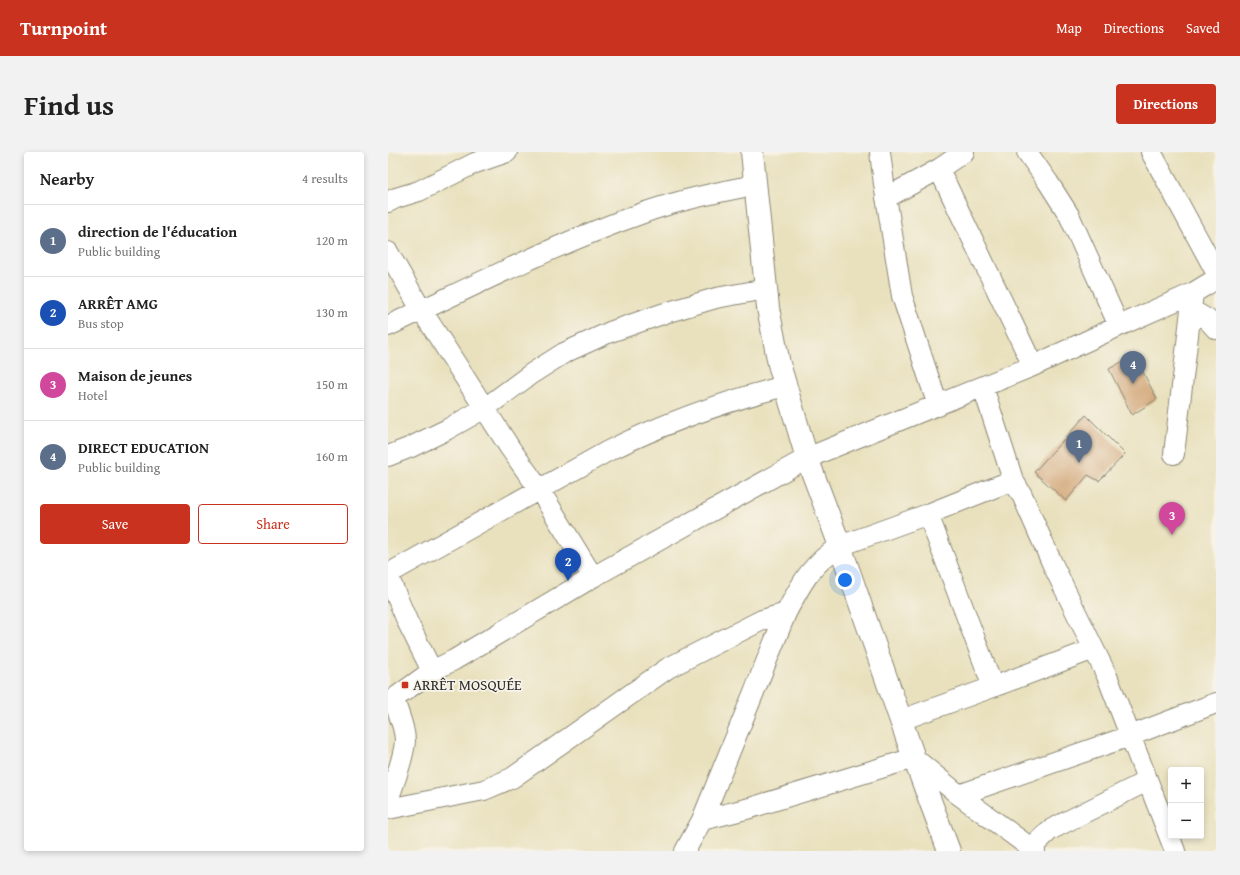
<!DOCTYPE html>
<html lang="en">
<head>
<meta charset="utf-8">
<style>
  body { margin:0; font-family:"Gentium Book Plus",serif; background:#f2f2f2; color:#222 }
  .controls { position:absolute; right:12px; bottom:12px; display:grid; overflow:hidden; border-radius:4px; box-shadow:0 2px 6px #0003 }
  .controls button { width:36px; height:36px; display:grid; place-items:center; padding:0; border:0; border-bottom:1px solid #e0e0e0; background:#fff; color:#222; font:20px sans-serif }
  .you { position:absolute; left:457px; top:428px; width:14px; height:14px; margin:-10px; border:3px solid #fff; border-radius:50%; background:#1a73e8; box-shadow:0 0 0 6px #1a73e833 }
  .badge { display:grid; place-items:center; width:26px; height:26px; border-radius:50%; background:#c8321e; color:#fff; font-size:13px; font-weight:700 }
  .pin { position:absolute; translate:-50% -33px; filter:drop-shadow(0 1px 2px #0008) }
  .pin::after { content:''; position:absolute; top:21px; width:14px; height:12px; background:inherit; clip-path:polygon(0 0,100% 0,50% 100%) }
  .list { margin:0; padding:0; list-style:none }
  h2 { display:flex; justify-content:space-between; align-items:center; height:52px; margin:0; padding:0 16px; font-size:17px }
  h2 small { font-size:13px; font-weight:400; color:#767676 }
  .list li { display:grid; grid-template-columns:26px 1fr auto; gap:12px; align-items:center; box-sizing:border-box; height:72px; padding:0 16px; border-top:1px solid #e0e0e0 }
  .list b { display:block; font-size:15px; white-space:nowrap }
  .list p { margin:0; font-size:13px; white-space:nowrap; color:#767676 }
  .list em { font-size:13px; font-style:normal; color:#767676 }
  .actions { display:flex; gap:8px; padding:12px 16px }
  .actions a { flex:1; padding:9px 0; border:1px solid #c8321e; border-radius:4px; text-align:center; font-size:14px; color:#c8321e }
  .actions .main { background:#c8321e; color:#fff }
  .map { position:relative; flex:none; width:828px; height:699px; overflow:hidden; border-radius:4px }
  header { display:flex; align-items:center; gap:24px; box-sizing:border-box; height:56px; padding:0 20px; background:#c8321e; color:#fff }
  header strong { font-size:19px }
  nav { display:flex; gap:22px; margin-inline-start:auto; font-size:14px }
  .intro { display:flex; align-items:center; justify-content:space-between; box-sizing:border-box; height:96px; padding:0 24px }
  h1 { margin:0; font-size:28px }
  .button { padding:10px 18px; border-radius:4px; background:#c8321e; color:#fff; font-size:14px; font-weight:700 }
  main { display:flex; gap:24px; padding:0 24px }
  aside { flex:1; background:#fff; border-radius:4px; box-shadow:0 2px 6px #0003 }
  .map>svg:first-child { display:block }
</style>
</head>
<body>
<header>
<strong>Turnpoint</strong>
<nav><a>Map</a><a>Directions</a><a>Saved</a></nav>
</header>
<div class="intro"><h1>Find us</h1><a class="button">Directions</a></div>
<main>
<aside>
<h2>Nearby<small>4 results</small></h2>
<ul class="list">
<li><span class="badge" style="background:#5c6f8a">1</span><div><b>direction de l'éducation</b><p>Public building</p></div><em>120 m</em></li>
<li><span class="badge" style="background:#1a4fb4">2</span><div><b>ARRÊT AMG</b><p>Bus stop</p></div><em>130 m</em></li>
<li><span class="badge" style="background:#d1479c">3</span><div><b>Maison de jeunes</b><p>Hotel</p></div><em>150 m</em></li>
<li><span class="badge" style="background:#5c6f8a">4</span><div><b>DIRECT EDUCATION</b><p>Public building</p></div><em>160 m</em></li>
</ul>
<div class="actions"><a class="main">Save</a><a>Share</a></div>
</aside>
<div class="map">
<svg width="828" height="699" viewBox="0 0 828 699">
  <rect width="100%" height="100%" fill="#f7f3e8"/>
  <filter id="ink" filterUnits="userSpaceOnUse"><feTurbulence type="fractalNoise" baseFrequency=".025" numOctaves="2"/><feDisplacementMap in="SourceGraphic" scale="8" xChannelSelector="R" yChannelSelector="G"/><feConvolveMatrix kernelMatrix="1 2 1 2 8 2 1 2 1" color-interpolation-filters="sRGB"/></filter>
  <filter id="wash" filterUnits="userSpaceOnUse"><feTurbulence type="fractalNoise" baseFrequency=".012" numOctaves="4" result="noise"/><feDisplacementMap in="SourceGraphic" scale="16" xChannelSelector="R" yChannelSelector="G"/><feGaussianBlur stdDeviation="0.9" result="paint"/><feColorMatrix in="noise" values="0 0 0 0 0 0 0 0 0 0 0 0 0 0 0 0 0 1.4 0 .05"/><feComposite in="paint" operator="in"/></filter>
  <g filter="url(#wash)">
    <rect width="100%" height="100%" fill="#e9e1be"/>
    <g id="blocks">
      <path fill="#d3a779" d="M746,203L769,247L744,263L721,217Z
        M698,263L737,302L711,329L700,323L678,349L646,320Z"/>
    </g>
  </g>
  <g filter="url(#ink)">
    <use href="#blocks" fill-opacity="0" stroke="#8a8674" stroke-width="1"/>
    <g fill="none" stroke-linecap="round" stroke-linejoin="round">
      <g stroke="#8a8674" stroke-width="22">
        <path id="minor" d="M492,0L496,32L514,144L550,254
          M639,0L660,30L681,63L731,174
          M763,0L828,120
          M551,17L645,214
          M498,46L551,17L576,0
          M0,50L8,46L31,39L87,11L119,0
          M0,100L34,159L122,296L151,337L205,425
          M803,158L819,167L828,177
          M0,174C84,135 167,92 255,61C291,48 329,40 367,33
          M595,235L625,328L634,343L664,411L719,524L787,699
          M786,302L805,141
          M0,304L23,295L58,278L97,256L143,222L176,201L222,180L277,161L328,146L378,137
          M0,422L220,299C275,272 338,249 397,234
          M0,424L20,471L44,519
          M605,535L706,497
          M0,551L44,519L66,508L205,425L419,306L645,214L731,174L805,141L828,127
          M513,568L605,535L540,362
          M571,643L742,584L828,551
          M0,649C5,632 16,607 17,589C17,575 10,561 6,548
          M0,657L96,638L124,626L280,516L374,468L398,461
          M314,668L362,656L526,606L571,643L647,699
          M643,696L662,678L759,629
          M297,699L314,668L398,461C413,432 423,412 452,394L540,362L625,328"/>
      </g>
      <g stroke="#8a8674" stroke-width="24">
        <path id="major" d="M364,0L380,156L391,212L419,306L452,394L526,606L561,699"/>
      </g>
      <use href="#minor" stroke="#fff" stroke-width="20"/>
      <use href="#major" stroke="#fff" stroke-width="22"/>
    </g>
  </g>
  <rect fill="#c8321e" stroke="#f7f3e8" stroke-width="1.5" x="13" y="529" width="8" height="8" rx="2"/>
  <g text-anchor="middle" stroke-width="3.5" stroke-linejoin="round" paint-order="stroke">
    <g font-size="15" fill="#2b2b2b" stroke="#f7f3e8" text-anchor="start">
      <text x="25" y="538">ARRÊT MOSQUÉE</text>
    </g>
  </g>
</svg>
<div class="controls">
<button>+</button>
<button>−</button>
</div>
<div class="you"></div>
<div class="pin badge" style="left:691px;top:311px;background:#5c6f8a">1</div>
<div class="pin badge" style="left:180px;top:429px;background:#1a4fb4">2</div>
<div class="pin badge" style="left:784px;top:383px;background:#d1479c">3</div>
<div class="pin badge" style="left:745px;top:232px;background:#5c6f8a">4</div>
</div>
</main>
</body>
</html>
